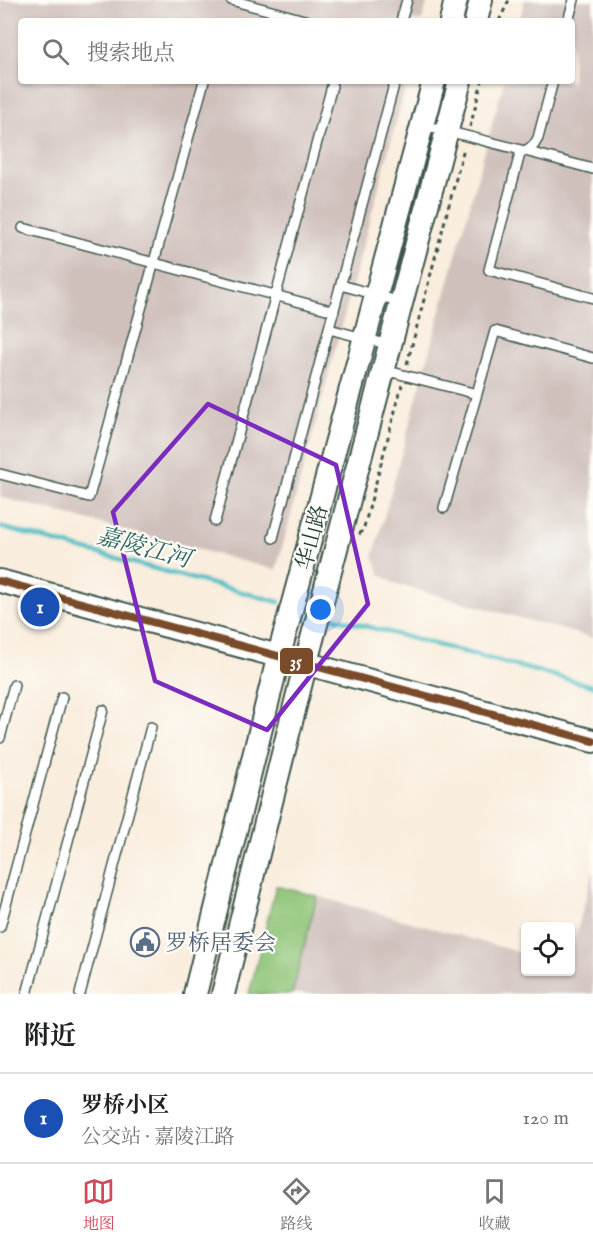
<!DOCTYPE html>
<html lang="zh">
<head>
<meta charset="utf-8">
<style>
  body { margin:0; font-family:"IM FELL English","Noto Serif SC",serif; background:#f2f2f2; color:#202124 }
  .controls { position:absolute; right:18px; bottom:18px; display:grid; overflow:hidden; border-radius:6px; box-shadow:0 2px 4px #0004 }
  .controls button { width:54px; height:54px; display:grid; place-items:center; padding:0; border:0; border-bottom:2px solid #e0e0e0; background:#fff; color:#202124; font:30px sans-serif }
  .you { position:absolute; left:321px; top:610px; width:21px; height:21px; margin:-15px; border:4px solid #fff; border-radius:50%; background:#1a73e8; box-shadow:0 0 0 9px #1a73e833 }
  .badge { display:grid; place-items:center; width:39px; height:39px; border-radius:50%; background:#d1495b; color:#fff; font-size:20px; font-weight:700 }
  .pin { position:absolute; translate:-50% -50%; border:3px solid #fff; box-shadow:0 2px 6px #0006 }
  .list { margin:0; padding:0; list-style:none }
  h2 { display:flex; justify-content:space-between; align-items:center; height:78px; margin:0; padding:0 24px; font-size:26px }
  h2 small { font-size:20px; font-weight:400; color:#757577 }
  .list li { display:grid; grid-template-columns:39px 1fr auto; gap:18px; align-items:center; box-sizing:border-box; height:90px; padding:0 24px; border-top:2px solid #e0e0e0 }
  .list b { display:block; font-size:22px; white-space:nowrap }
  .list p { margin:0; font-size:20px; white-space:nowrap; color:#757577 }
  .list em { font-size:20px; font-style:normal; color:#757577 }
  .icon { flex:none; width:33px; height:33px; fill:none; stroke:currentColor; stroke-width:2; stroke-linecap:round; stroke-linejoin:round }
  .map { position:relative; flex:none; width:593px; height:994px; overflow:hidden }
  .search { position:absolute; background:#fff; box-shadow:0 2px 4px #0004; left:18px; right:18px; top:18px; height:66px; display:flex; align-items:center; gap:15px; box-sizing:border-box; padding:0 21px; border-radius:6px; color:#757577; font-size:22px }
  .sheet { height:168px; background:#fff }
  nav { display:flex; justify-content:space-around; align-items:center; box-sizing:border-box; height:84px; border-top:2px solid #e0e0e0; background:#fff; font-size:16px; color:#757577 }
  nav a { display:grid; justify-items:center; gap:3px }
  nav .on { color:#d1495b }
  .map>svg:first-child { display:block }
</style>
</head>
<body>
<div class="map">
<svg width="593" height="994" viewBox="0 0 593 994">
  <rect width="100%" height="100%" fill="#fdfcf7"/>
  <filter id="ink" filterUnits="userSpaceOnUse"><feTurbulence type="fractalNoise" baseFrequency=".0167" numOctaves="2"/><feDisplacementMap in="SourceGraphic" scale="12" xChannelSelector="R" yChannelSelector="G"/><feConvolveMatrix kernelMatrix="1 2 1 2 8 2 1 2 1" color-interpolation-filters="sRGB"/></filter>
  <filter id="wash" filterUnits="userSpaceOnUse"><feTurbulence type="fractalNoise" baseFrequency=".008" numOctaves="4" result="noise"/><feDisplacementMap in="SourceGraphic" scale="24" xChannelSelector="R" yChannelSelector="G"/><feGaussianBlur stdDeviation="1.35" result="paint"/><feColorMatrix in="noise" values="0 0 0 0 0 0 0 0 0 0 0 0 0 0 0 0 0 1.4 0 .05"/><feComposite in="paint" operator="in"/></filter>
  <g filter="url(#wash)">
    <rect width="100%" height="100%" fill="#f9eddd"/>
    <path fill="#cfc0bb" d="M0,0H428L422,21H21V81H407L276,570L0,497Z
      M525,0H593V638L393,583L380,574L373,557L504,81H572V21H519Z
      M593,871V994H292L317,896L525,954L526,972H570L571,953Z"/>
    <path fill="#8ec477" stroke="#568056" stroke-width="1.5" d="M276,886L317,896L292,994H249Z"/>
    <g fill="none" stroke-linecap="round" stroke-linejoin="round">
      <path stroke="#51bfc6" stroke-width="4.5" d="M0,527L279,602
        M331,617L593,686"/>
    </g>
  </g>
  <g filter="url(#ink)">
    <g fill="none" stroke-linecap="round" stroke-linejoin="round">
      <g stroke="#40574d" stroke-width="12">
        <path id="service" d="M231,0L308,21
          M401,21L407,0
          M568,21L574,0
          M423,125L525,151L534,145L538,138L553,81
          M521,150L489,270L593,298
          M525,151L593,169
          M23,228L334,311
          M341,285L401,302
          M329,329L390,345
          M384,370L477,394
          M0,474L89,497L204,81
          M444,508L495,331L593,358
          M215,521L332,86
          M273,538L395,81
          M0,738L14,685
          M0,927L62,697
          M27,994L103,710
          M80,994L151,727"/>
      </g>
      <g stroke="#40574d" stroke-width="26">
        <path id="tertiary" d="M451,21L456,0
          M476,21L481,0
          M0,581L593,741
          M195,994L279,655L434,81
          M223,994L306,662L460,81"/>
      </g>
      <path stroke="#40574d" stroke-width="3" stroke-dasharray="4.5 4.5" stroke-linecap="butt" d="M499,21L509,0
        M470,127L482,81
        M407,364L464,148
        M359,534L363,531L402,385"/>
      <use href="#service" stroke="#fff" stroke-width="9"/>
      <use href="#tertiary" stroke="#fff" stroke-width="22"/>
      <g stroke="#fdfcf7" stroke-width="12">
        <path id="bus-1" d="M0,581L593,741"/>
      </g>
      <use href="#bus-1" stroke="#7a4b2a" stroke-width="8"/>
    </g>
  </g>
  <path fill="none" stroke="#7b2cbf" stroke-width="4.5" stroke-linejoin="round" d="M208,404L336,465L368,604L267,730L155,681L113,512Z"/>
  <defs>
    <g id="civic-ring" transform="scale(1.5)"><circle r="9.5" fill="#fdfcf7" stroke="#5c6f8a" stroke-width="1.5"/><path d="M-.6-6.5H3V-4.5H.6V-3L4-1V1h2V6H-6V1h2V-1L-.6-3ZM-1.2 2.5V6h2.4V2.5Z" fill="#5c6f8a"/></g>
  </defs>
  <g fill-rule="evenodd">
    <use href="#civic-ring" x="145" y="942"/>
  </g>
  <g text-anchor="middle" stroke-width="4.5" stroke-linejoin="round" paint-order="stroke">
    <g font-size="22" fill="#1f3d34" stroke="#fdfcf7">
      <text transform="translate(311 537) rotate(-75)" y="8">华山路</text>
    </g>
    <g font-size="22" fill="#4e5e75" stroke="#fdfcf7" text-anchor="start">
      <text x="166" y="950">罗桥居委会</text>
    </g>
    <g font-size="24" font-style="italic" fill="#2e6460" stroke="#fdfcf7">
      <text transform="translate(144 547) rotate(15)" y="8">嘉陵江河</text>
    </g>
  </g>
  <rect stroke="#fdfcf7" stroke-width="2" x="279" y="647" width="35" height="28" rx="6" fill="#7a4b2a"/>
  <g font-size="16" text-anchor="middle" font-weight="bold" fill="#fff">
    <text x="296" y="667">35</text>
  </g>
</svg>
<div class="controls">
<button><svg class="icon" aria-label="locate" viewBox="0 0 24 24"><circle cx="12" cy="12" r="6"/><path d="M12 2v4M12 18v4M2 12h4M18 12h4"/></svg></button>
</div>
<div class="you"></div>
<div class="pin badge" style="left:40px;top:607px;background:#1a4fb4">1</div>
<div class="search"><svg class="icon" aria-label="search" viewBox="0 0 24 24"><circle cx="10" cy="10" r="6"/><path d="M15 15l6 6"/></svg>搜索地点</div>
</div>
<section class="sheet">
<h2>附近<small></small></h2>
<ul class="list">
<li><span class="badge" style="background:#1a4fb4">1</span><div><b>罗桥小区</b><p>公交站 · 嘉陵江路</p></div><em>120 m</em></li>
</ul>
</section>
<nav>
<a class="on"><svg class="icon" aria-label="map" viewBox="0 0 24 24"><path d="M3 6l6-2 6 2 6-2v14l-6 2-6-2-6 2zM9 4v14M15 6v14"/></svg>地图</a>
<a><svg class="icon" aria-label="directions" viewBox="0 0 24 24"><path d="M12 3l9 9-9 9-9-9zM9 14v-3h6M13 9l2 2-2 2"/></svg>路线</a>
<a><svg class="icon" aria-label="saved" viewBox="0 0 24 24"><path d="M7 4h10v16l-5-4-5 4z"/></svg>收藏</a>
</nav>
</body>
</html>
